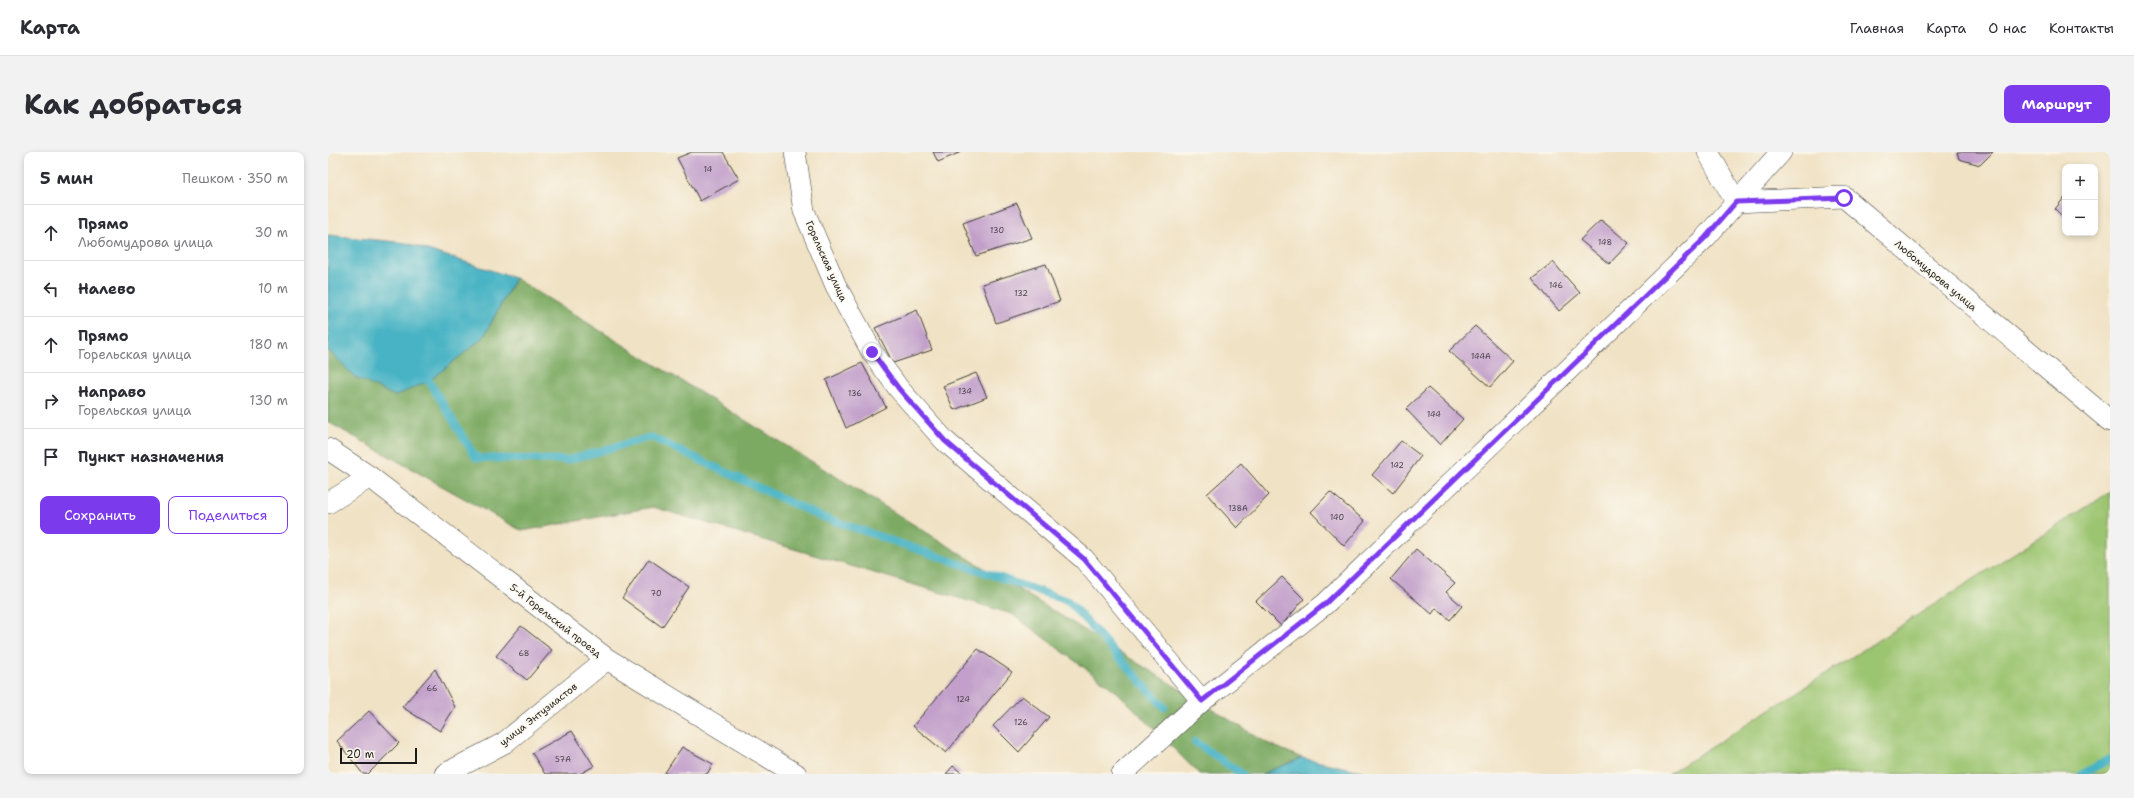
<!DOCTYPE html>
<html lang="ru">
<head>
<meta charset="utf-8">
<style>
  body { margin:0; font-family:"Shantell Sans",sans-serif; background:#f2f2f3; color:#2b2b33 }
  .controls { position:absolute; right:12px; top:12px; display:grid; overflow:hidden; border-radius:8px; box-shadow:0 2px 6px #0003 }
  .controls button { width:36px; height:36px; display:grid; place-items:center; padding:0; border:0; border-bottom:1px solid #e1e1e2; background:#fff; color:#2b2b33; font:20px sans-serif }
  .scale { position:absolute; left:12px; bottom:10px; width:77px; box-sizing:border-box; padding-left:4px; border:2px solid #1c1c1c; border-top:0; font-size:11px; line-height:14px; white-space:nowrap; color:#1c1c1c; -webkit-text-stroke:3px #fbf7ec; paint-order:stroke }
  .stop { position:absolute; width:12px; height:12px; margin:-9px; border:3px solid #7c3aed; border-radius:50%; background:#fff }
  .stop.end { background:#7c3aed; border-color:#fff; box-shadow:0 1px 4px #0008 }
  .list { margin:0; padding:0; list-style:none }
  h2 { display:flex; justify-content:space-between; align-items:center; height:52px; margin:0; padding:0 16px; font-size:17px }
  h2 small { font-size:13px; font-weight:400; color:#7c7c81 }
  .list li { display:grid; grid-template-columns:26px 1fr auto; gap:12px; align-items:center; box-sizing:border-box; height:56px; padding:0 16px; border-top:1px solid #e1e1e2 }
  .list b { display:block; font-size:15px; white-space:nowrap }
  .list p { margin:0; font-size:13px; white-space:nowrap; color:#7c7c81 }
  .list em { font-size:13px; font-style:normal; color:#7c7c81 }
  .actions { display:flex; gap:8px; padding:12px 16px }
  .actions a { flex:1; padding:9px 0; border:1px solid #7c3aed; border-radius:8px; text-align:center; font-size:14px; color:#7c3aed }
  .actions .main { background:#7c3aed; color:#fff }
  .icon { flex:none; width:22px; height:22px; fill:none; stroke:currentColor; stroke-width:2; stroke-linecap:round; stroke-linejoin:round }
  .map { position:relative; flex:none; width:1782px; height:622px; overflow:hidden; border-radius:8px }
  header { display:flex; align-items:center; gap:24px; box-sizing:border-box; height:56px; padding:0 20px; background:#fff; border-bottom:1px solid #e1e1e2 }
  header strong { font-size:19px }
  nav { display:flex; gap:22px; margin-inline-start:auto; font-size:14px }
  .intro { display:flex; align-items:center; justify-content:space-between; box-sizing:border-box; height:96px; padding:0 24px }
  h1 { margin:0; font-size:28px }
  .button { padding:10px 18px; border-radius:8px; background:#7c3aed; color:#fff; font-size:14px; font-weight:700 }
  main { display:flex; gap:24px; padding:0 24px }
  aside { flex:1; background:#fff; border-radius:8px; box-shadow:0 2px 6px #0003 }
  .map>svg:first-child { display:block }
</style>
</head>
<body>
<header>
<strong>Карта</strong>
<nav><a>Главная</a><a>Карта</a><a>О нас</a><a>Контакты</a></nav>
</header>
<div class="intro"><h1>Как добраться</h1><a class="button">Маршрут</a></div>
<main>
<aside>
<h2>5 мин<small>Пешком · 350 m</small></h2>
<ul class="list">
<li><svg class="icon" aria-label="ahead" viewBox="0 0 24 24"><path d="M12 20V5M6 11l6-6 6 6"/></svg><div><b>Прямо</b><p>Любомудрова улица</p></div><em>30 m</em></li>
<li><svg class="icon" aria-label="left" viewBox="0 0 24 24"><path d="M17 20v-9H6M10 6l-5 5 5 5"/></svg><div><b>Налево</b></div><em>10 m</em></li>
<li><svg class="icon" aria-label="ahead" viewBox="0 0 24 24"><path d="M12 20V5M6 11l6-6 6 6"/></svg><div><b>Прямо</b><p>Горельская улица</p></div><em>180 m</em></li>
<li><svg class="icon" aria-label="right" viewBox="0 0 24 24"><path d="M7 20v-9h11M14 6l5 5-5 5"/></svg><div><b>Направо</b><p>Горельская улица</p></div><em>130 m</em></li>
<li><svg class="icon" aria-label="arrive" viewBox="0 0 24 24"><path d="M6 21V4h12l-3 4 3 4H6"/></svg><div><b>Пункт назначения</b></div></li>
</ul>
<div class="actions"><a class="main">Сохранить</a><a>Поделиться</a></div>
</aside>
<div class="map">
<svg width="1782" height="622" viewBox="0 0 1782 622">
  <rect width="100%" height="100%" fill="#fbf7ec"/>
  <filter id="ink" filterUnits="userSpaceOnUse"><feTurbulence type="fractalNoise" baseFrequency=".025" numOctaves="2"/><feDisplacementMap in="SourceGraphic" scale="8" xChannelSelector="R" yChannelSelector="G"/><feConvolveMatrix kernelMatrix="1 2 1 2 8 2 1 2 1" color-interpolation-filters="sRGB"/></filter>
  <filter id="wash" filterUnits="userSpaceOnUse"><feTurbulence type="fractalNoise" baseFrequency=".012" numOctaves="4" result="noise"/><feDisplacementMap in="SourceGraphic" scale="16" xChannelSelector="R" yChannelSelector="G"/><feGaussianBlur stdDeviation="0.9" result="paint"/><feColorMatrix in="noise" values="0 0 0 0 0 0 0 0 0 0 0 0 0 0 0 0 0 1.4 0 .05"/><feComposite in="paint" operator="in"/></filter>
  <g filter="url(#wash)">
    <rect width="100%" height="100%" fill="#f0e2c5"/>
    <path fill="#9cc571" stroke="#5c7046" d="M1782,340V622H1341Z"/>
    <path fill="#7daa63" stroke="#4c6340" d="M187,126L939,591L974,606L934,622H871L789,540L684,462L325,355L194,379L0,270V198L28,226L155,186Z"/>
    <path fill="#47b3c4" stroke="#326870" d="M0,83L78,91L187,126L155,186L101,229L67,244L28,226L0,198Z
      M974,606L1033,619L1038,622H934Z"/>
    <g fill="none" stroke-linecap="round" stroke-linejoin="round">
      <path stroke="#47b3c4" stroke-width="8" d="M93,224L101,229L148,306L240,308L323,285L489,363L740,449L836,555
        M867,590L914,622
        M1754,622L1782,607"/>
    </g>
    <g id="blocks">
      <path fill="#c2a0cb" d="M364,0H395L411,27L372,49L349,6Z
        M605,0H633L610,10Z
        M1629,0H1665L1652,13L1631,7Z
        M1737,45V67L1727,57Z
        M689,51L704,86L648,104L635,71Z
        M1273,68L1301,91L1281,112L1252,88Z
        M1225,110L1252,141L1231,159L1204,126Z
        M718,112L732,149L668,171L654,132Z
        M589,158L604,198L565,211L547,176Z
        M1147,174L1185,209L1162,235L1121,199Z
        M534,211L558,255L518,276L498,228Z
        M648,221L659,245L626,258L615,234Z
        M1100,236L1135,267L1112,293L1078,257Z
        M1073,289L1093,304L1065,341L1044,323Z
        M913,311L941,343L909,376L879,342Z
        M1002,340L1037,369L1016,394L983,360Z
        M1088,397L1127,431L1118,440L1134,454L1122,468L1108,456L1104,462L1063,427Z
        M321,407L361,435L334,475L294,446Z
        M954,425L976,447L953,474L928,449Z
        M193,474L224,498L199,528L168,504Z
        M650,497L684,520L618,601L585,574Z
        M107,517L127,555L112,579L74,555Z
        M694,544L721,565L691,600L665,574Z
        M41,559L71,591L40,622H35L9,589Z
        M244,579L266,614L252,622H217L204,601Z
        M354,595L385,612L379,622H336Z
        M625,614L635,622H618Z"/>
    </g>
  </g>
  <g filter="url(#ink)">
    <use href="#blocks" fill-opacity="0" stroke="#3c3a35" stroke-width="1"/>
    <g fill="none" stroke-linecap="round" stroke-linejoin="round">
      <g stroke="#3c3a35" stroke-width="22">
        <path id="street" d="M467,0L476,59L508,134L544,200L571,237L617,289L756,407L874,549
          M1380,0L1408,50L1516,45L1782,269
          M0,297L42,325L279,507L468,622
          M0,351L42,325
          M117,622L176,591L279,507
          M794,622L874,549L997,452L1377,86L1453,0"/>
      </g>
      <use href="#street" stroke="#fff" stroke-width="21"/>
    </g>
  </g>
  <g fill="none" stroke-linecap="round" stroke-linejoin="round" filter="url(#ink)">
    <path stroke="#7c3aed" stroke-width="5" d="M544,200L571,237L617,289L756,407L874,549L997,452L1377,86L1408,50L1516,46"/>
  </g>
  <g text-anchor="middle" stroke-width="3" stroke-linejoin="round" paint-order="stroke">
    <g font-size="8" fill="#463d48">
      <text x="380" y="20">14</text>
      <text x="669" y="81">130</text>
      <text x="1277" y="93">148</text>
      <text x="1228" y="136">146</text>
      <text x="693" y="144">132</text>
      <text x="1153" y="207">144А</text>
      <text x="637" y="242">134</text>
      <text x="527" y="244">136</text>
      <text x="1106" y="265">144</text>
      <text x="1069" y="316">142</text>
      <text x="910" y="359">138А</text>
      <text x="1009" y="368">140</text>
      <text x="328" y="444">70</text>
      <text x="196" y="504">68</text>
      <text x="104" y="539">66</text>
      <text x="635" y="550">124</text>
      <text x="693" y="573">126</text>
      <text x="235" y="610">57А</text>
    </g>
    <g font-size="10" fill="#1c1c1c" stroke="#fbf7ec">
      <text transform="translate(499 109) rotate(66)" y="4">Горельская улица</text>
      <text transform="translate(1608 123) rotate(40)" y="4">Любомудрова улица</text>
      <text transform="translate(228 468) rotate(38)" y="4">5-й Горельский проезд</text>
      <text transform="translate(210 562) rotate(-38)" y="4">улица Энтузиастов</text>
    </g>
  </g>
</svg>
<div class="controls">
<button>+</button>
<button>−</button>
</div>
<div class="scale">20 m</div>
<div class="stop" style="left:1516px;top:46px"></div>
<div class="stop end" style="left:544px;top:200px"></div>
</div>
</main>
</body>
</html>
